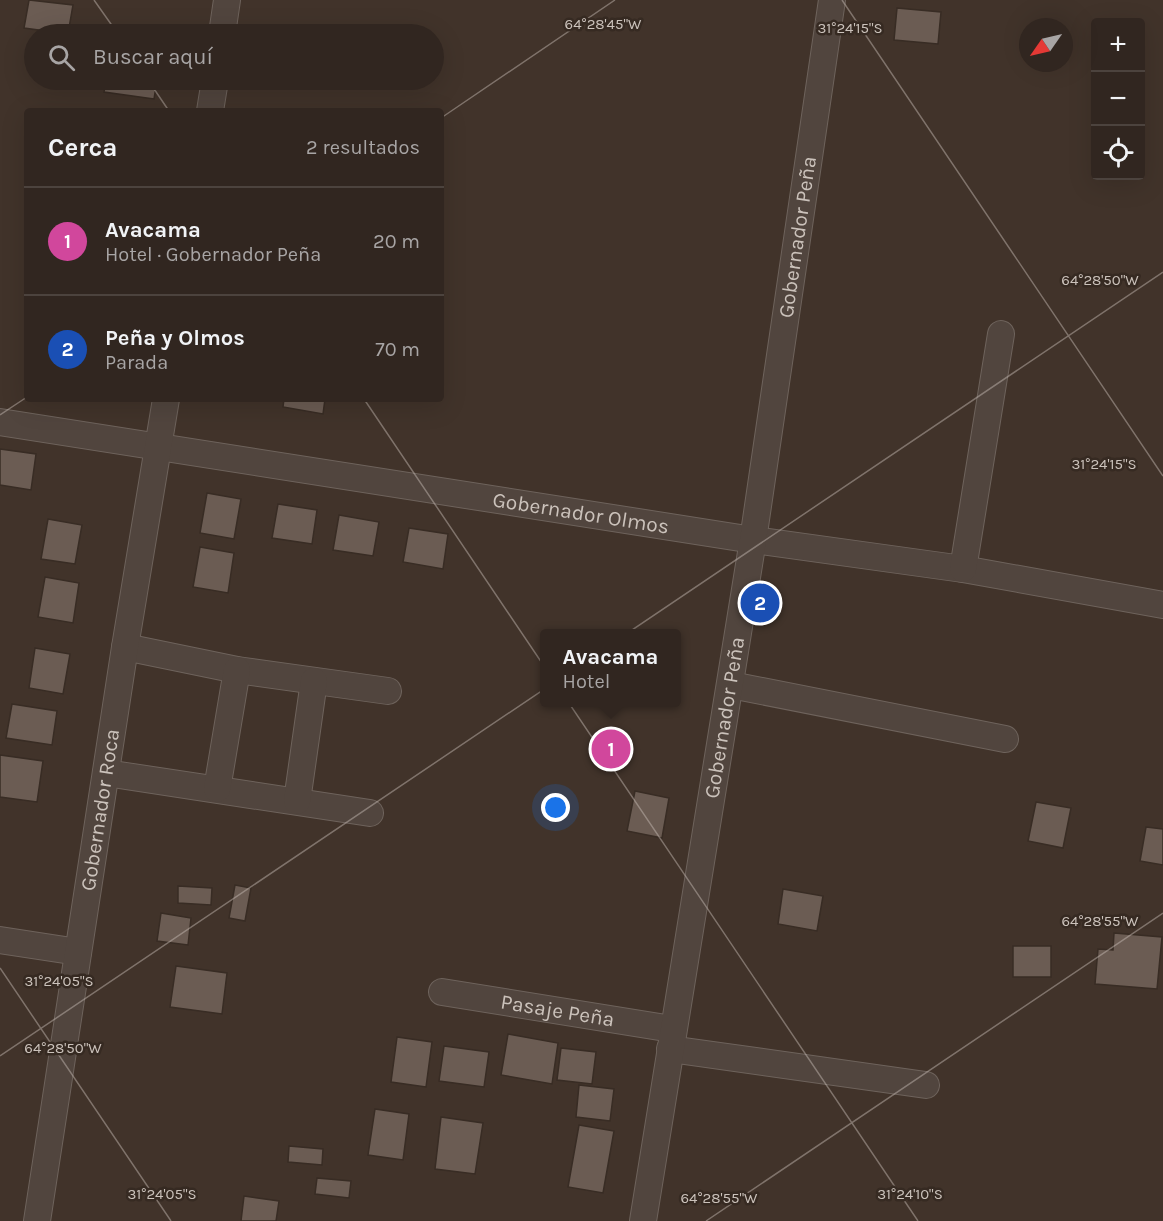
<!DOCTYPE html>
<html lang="es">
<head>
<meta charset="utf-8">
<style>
  body { margin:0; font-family:Karla,sans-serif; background:#392e29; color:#f1f3f6 }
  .controls { position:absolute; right:18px; top:18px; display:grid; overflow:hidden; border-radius:6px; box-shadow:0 6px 24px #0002 }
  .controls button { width:54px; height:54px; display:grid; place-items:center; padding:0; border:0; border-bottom:2px solid #4c433e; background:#312620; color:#f1f3f6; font:30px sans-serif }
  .compass { position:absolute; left:1019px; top:18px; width:54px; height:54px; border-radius:50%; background:#312620; box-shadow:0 6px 24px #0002; rotate:236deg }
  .you { position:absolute; left:556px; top:808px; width:21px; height:21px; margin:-15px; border:4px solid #fff; border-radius:50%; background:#1a73e8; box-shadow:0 0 0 9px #1a73e833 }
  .badge { display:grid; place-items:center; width:39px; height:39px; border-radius:50%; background:#95b2f1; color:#fff; font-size:20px; font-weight:700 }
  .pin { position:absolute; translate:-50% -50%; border:3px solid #fff; box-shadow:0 2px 6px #0006 }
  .popup { position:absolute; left:540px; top:629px; width:141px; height:78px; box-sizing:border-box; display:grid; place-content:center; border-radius:6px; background:#312620; filter:drop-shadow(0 2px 4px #0005); font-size:20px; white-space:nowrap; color:#a8a5a5 }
  .popup b { font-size:22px; color:#f1f3f6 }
  .popup::after { content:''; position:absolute; left:50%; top:100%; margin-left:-12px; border:12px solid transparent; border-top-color:#312620 }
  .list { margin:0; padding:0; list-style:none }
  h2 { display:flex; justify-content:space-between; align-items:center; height:78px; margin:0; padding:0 24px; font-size:26px }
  h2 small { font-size:20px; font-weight:400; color:#a8a5a5 }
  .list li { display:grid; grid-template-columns:39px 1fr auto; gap:18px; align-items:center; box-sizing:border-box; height:108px; padding:0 24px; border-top:2px solid #4c433e }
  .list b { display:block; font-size:22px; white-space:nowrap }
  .list p { margin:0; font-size:20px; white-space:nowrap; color:#a8a5a5 }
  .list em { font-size:20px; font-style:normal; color:#a8a5a5 }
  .icon { flex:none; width:33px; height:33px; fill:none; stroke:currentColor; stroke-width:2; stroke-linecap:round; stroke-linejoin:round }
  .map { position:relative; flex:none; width:1163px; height:1221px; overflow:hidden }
  .search { position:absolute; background:#312620; box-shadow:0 6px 24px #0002; left:24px; top:24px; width:420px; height:66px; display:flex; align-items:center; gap:15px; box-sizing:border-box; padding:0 21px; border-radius:33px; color:#a8a5a5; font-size:22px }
  .panel { position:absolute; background:#312620; box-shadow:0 6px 24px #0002; left:24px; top:108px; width:420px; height:294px; border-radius:6px }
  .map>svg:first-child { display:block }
</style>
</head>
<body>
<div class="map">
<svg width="1163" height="1221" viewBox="0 0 1163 1221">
  <rect width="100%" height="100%" fill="#41332a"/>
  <path fill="#6b5c53" stroke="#382c24" stroke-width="1.5" d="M29,0L73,5L68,34L24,28Z
    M897,8L941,12L938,44L894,40Z
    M106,80H157L154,99L104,92Z
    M284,399H325L323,414L283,407Z
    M0,449L36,454L31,490L0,485Z
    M207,493L241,499L234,539L200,533Z
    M278,504L317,510L312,544L272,538Z
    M339,515L379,522L373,556L333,550Z
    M48,519L82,525L75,564L41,559Z
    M409,528L448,534L443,569L403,562Z
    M200,547L234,553L228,593L193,587Z
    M45,577L79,583L73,623L38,617Z
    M35,648L70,654L63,694L29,688Z
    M12,704L57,711L52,745L6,738Z
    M0,755L43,761L37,802L0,797Z
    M635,791L669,798L662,838L627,831Z
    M1036,802L1071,808L1063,848L1028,841Z
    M1146,827L1163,829V865L1140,861Z
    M235,885L251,888L245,921L229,918Z
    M178,886L212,888L211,905L178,903Z
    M783,889L823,896L817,931L778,924Z
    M161,913L191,918L188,945L157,941Z
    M1114,933L1162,937L1157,989L1095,984L1098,949L1113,950Z
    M1013,946H1051V977H1013Z
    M176,966L227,973L222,1014L170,1007Z
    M508,1034L558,1043L552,1084L501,1075Z
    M397,1037L432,1042L426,1087L391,1082Z
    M444,1046L489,1052L484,1087L439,1081Z
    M561,1048L596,1052L592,1084L557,1080Z
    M579,1085L614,1089L610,1121L576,1117Z
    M375,1109L409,1114L403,1160L368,1155Z
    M441,1117L483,1123L475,1174L435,1169Z
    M579,1125L614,1131L603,1193L568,1187Z
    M289,1146L323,1149L322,1165L288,1162Z
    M317,1178L351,1181L349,1198L315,1194Z
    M244,1196L279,1201L276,1221H241Z"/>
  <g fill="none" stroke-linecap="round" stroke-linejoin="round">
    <g stroke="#6e635c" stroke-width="28">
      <g id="minor">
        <path d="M222,34L227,0"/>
        <path d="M210,111L215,80"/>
        <path id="s1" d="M0,422L753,540L963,569L1163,605"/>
        <path d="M963,569L1001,334"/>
        <path d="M125,647L237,670L388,691"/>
        <path d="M731,685L1005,739"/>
        <path d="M106,773L370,813"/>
        <path d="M217,789L237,670"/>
        <path d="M297,801L314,681"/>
        <path d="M0,940L78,952"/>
        <path id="s2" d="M442,992L672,1029"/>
        <path d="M670,1049L926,1085"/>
        <path id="s3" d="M37,1221L125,647L166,399"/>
        <path id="s4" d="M643,1221L753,540L832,0"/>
      </g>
    </g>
    <use href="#minor" stroke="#51453e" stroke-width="26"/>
  </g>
  <path fill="none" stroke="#cbc2bb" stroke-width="1.5" stroke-opacity="0.45" d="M94,0L118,34M842,0L1163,476M148,80L169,111M441,118L615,0M364,399L918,1221M0,415L27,397M0,968L171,1221M0,1056L1163,272M706,1221L1163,913"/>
  <g text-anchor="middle" stroke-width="5" stroke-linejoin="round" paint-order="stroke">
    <g font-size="21" fill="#cbc2bb" stroke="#362a22">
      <text dy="7" stroke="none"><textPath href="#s4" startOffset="996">Gobernador Peña</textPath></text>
      <text dy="7" stroke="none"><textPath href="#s1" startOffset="588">Gobernador Olmos</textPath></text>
      <text dy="7" stroke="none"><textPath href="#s4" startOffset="510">Gobernador Peña</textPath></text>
      <text dy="7" stroke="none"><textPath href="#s3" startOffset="416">Gobernador Roca</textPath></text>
      <text dy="7" stroke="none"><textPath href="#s2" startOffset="117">Pasaje Peña</textPath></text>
    </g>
  </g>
  <g font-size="15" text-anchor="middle" fill="#cbc2bb" stroke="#362a22" stroke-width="5" stroke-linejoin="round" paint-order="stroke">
    <text x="603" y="29">64°28'45"W</text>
    <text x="850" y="33">31°24'15"S</text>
    <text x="1100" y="285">64°28'50"W</text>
    <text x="1104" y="469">31°24'15"S</text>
    <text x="1100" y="926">64°28'55"W</text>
    <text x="59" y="986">31°24'05"S</text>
    <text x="63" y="1053">64°28'50"W</text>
    <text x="162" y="1199">31°24'05"S</text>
    <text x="910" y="1199">31°24'10"S</text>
    <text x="719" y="1203">64°28'55"W</text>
  </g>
</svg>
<div class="controls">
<button>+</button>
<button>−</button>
<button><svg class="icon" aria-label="locate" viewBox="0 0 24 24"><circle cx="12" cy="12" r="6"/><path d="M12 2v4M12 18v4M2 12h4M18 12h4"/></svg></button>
</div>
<svg class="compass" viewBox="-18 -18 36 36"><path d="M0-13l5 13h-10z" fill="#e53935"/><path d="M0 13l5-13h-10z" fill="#a8a5a5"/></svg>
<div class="you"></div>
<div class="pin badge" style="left:611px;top:749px;background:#d1479c">1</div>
<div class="popup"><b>Avacama</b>Hotel</div>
<div class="pin badge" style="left:760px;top:603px;background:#1a4fb4">2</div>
<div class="search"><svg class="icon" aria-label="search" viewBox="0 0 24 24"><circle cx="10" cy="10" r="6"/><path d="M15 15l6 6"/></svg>Buscar aquí</div>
<section class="panel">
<h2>Cerca<small>2 resultados</small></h2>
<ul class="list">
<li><span class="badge" style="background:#d1479c">1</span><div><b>Avacama</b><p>Hotel · Gobernador Peña</p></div><em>20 m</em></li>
<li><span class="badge" style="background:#1a4fb4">2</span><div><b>Peña y Olmos</b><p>Parada</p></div><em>70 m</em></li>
</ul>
</section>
</div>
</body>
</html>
